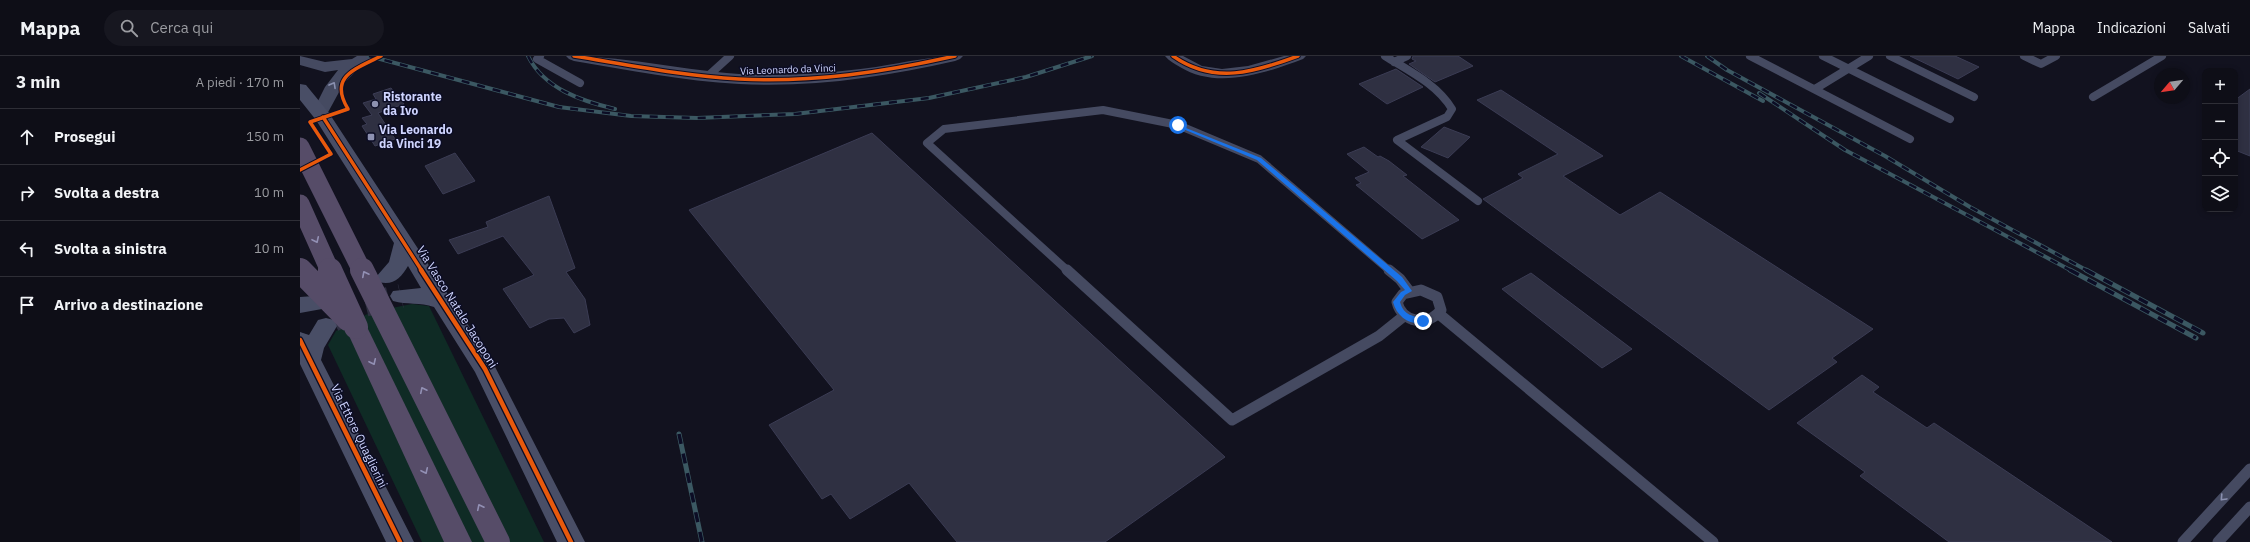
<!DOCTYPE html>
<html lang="it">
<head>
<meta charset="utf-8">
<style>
  body { margin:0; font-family:"IBM Plex Sans",sans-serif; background:#171720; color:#f1f3f6 }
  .controls { position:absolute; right:12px; top:12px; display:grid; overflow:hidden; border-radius:8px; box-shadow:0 2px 6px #0003 }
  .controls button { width:36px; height:36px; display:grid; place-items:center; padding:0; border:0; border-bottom:1px solid #2e2e36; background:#0e0e17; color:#f1f3f6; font:20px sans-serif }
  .compass { position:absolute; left:1854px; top:12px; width:36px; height:36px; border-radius:50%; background:#0e0e17; box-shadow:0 2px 6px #0003; rotate:241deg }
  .stop { position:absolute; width:12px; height:12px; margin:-9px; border:3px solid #1a73e8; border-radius:50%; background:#fff }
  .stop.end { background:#1a73e8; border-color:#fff; box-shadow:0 1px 4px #0008 }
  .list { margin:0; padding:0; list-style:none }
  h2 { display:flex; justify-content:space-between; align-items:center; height:52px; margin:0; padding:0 16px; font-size:17px }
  h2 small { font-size:13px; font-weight:400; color:#9b9ca1 }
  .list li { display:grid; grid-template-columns:26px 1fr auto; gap:12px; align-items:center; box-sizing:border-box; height:56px; padding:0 16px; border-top:1px solid #2e2e36 }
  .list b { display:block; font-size:15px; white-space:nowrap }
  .list em { font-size:13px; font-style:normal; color:#9b9ca1 }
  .icon { flex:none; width:22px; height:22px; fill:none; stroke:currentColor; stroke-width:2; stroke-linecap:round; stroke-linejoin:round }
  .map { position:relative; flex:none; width:1950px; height:486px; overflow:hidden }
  header { display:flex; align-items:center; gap:24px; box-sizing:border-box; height:56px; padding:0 20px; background:#0e0e17; border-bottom:1px solid #2e2e36 }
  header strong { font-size:19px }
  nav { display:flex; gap:22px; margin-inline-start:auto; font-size:14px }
  .search { width:280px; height:36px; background:#171720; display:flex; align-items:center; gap:10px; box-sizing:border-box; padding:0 14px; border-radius:22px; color:#9b9ca1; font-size:15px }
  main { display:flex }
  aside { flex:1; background:#0e0e17 }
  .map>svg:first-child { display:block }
</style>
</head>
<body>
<header>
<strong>Mappa</strong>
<div class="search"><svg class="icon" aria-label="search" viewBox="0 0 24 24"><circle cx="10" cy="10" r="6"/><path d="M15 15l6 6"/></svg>Cerca qui</div>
<nav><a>Mappa</a><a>Indicazioni</a><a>Salvati</a></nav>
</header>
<main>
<aside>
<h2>3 min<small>A piedi · 170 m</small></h2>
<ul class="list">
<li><svg class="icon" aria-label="ahead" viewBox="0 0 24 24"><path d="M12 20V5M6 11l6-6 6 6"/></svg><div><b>Prosegui</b></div><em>150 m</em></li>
<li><svg class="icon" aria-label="right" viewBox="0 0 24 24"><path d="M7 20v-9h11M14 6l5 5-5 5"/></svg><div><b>Svolta a destra</b></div><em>10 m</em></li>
<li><svg class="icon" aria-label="left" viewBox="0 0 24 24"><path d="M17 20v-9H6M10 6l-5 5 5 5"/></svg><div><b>Svolta a sinistra</b></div><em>10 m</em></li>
<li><svg class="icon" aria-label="arrive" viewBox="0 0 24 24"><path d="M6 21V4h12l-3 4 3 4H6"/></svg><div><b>Arrivo a destinazione</b></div></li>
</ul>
</aside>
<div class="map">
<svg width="1950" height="486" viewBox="0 0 1950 486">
  <rect width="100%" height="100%" fill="#12121f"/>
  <path fill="#0f2b25" d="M112,248L129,250L244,486H122L28,289L36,275L71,256Z"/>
  <path fill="#2f3042" stroke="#3b3c54" d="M1113,0H1158L1173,10L1135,26L1109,8L1116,5L1112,3Z
    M1610,0H1655L1679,11L1658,23Z
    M1096,13L1123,31L1087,48L1059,28Z
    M91,32L104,48L78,57L95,83L75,90L62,70L67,68L62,62L72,59L63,47L76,43L73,38Z
    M1950,33V100L1935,94V44Z
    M1201,34L1303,100L1263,120L1320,159L1360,136L1573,273L1532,302L1537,306L1469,354L1183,143L1223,122L1218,118L1258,98L1177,44Z
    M1144,71L1170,81L1148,102L1121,91Z
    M572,77L925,401L805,486H657L609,427L550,463L531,438L522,443L469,369L534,334L389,154Z
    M1064,91L1078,101L1080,100L1089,105L1107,119L1103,120L1159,164L1122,183L1056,129L1061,127L1055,122L1069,116L1047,98Z
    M155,97L175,125L143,138L125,110Z
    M249,140L275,212L266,216L285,243L290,269L274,277L264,262L249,263L230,272L203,233L234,219L203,180L158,198L149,184L188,171L186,166Z
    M1231,217L1332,293L1302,312L1202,233Z
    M1562,319L1579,331L1573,336L1627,372L1634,367L1812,486H1649L1560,420L1565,416L1497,367Z"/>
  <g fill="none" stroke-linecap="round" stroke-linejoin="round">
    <path stroke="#2e2f41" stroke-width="24" stroke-dasharray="24 12" stroke-linecap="butt" d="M33,264L64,249L101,240"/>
    <path stroke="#454a61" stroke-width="8" d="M240,0L237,3L280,27
      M1085,0C1109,15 1137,28 1152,53L1147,61L1097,84L1178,145
      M1450,0L1610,83
      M1523,0L1650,63
      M1590,0L1674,41
      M1724,0L1741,8L1756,0
      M1094,6L1107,0
      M408,20L430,0
      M1515,33L1569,0
      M1793,41L1862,0
      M768,215L627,87L644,73L803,54L878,69L959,103L1090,215"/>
    <path stroke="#454a61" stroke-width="11" d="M767,214L932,364L1079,280L1104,260
      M1089,214L1100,223L1109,235
      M1121,234L1137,241L1141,254C1128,271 1102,267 1097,246L1103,238Z
      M1139,258L1413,486
      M1883,486L1950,413
      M1918,486L1950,451"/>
    <path fill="#454a61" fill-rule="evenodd" d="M0,0L25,6L52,3L57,0H76L56,15L44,27L26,60H14L12,57L25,31L38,14L25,16L0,9Z
      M266,0C334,0 400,19 468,19C504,19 540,16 576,11C607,6 631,0 663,0L660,3L655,5C584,21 512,32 439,28C383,25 329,14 274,5L269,3Z
      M865,0H883L902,10L922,13L948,10L984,0H1006L1003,3C966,17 917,34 880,11C875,8 869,5 865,0Z"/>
    <path fill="#494e66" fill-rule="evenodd" d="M0,28L6,29L29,57L193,307L285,486H257L175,316L134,251C120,246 107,249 93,245L90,240L93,235L121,232L108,210C101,222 93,230 79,226L76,221L89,206L94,187L16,64L0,44Z
      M14,240L22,243L25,248L22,253L0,257V241Z
      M26,262L34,264L37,270L24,292L21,304L114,486H86L0,308V276L9,279L18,264Z"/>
    <path fill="#564c68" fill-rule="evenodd" d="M56,263L64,265L67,271L172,486H144L45,271L48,265Z"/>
    <g stroke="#3b5862" stroke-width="4">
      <path id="rail-far1" d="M69,0L259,51L331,60L397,62L495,58L629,42L726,21L792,0
        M228,0C244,33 282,45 315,53
        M1381,0L1463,45
        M1407,0L1427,14L1585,100L1670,151L1788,215
        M1459,37L1545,94L1772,215"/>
    </g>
    <g stroke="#3b5862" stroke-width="5">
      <path id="rail" d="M1770,214L1896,282
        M1786,214L1903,277
        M379,378L402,486"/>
    </g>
    <use href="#rail-far1" stroke="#0c0d25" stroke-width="2.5" stroke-dasharray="8" stroke-linecap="butt"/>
    <use href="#rail" stroke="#0c0d25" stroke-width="3.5" stroke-dasharray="10" stroke-linecap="butt"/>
    <path stroke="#564c68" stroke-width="19" d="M0,91L62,215
      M0,148L30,215"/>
    <path stroke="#564c68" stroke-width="24" d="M0,214L48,263
      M30,214L56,271
      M62,214L198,486"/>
    <g stroke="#0c0d25" stroke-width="5.5">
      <path id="cycleway-far1" d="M274,0C329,9 383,20 439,23C512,27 584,16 655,0
        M873,0C914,29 955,16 998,0
        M23,61L122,215
        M0,114L31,98L10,66L48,53C28,20 56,13 81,0"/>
    </g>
    <g stroke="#0c0d25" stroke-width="7">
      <path id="cycleway" d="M121,214L185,313L271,486
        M0,284L100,486"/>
    </g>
    <use href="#cycleway-far1" stroke="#e8590c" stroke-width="3.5"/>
    <use href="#cycleway" stroke="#e8590c" stroke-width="4.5"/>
  </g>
  <defs><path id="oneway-chevron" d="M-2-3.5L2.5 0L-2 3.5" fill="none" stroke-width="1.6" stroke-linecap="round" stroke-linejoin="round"/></defs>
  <g stroke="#8a90b0">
    <use href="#oneway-chevron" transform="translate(33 29) rotate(-61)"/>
    <use href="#oneway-chevron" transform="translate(1923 442) rotate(133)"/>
  </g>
  <g stroke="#9290b4">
    <use href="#oneway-chevron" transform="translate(16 184) rotate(65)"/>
    <use href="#oneway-chevron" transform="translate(65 218) rotate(-117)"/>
    <use href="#oneway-chevron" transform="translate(73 306) rotate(65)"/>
    <use href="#oneway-chevron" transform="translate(123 334) rotate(-116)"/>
    <use href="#oneway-chevron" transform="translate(125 415) rotate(65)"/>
    <use href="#oneway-chevron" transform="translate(180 451) rotate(-116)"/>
  </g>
  <path fill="#1a73e8" d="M876,68L961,102L1102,221L1112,235L1105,239L1100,246C1104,260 1113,260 1126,263V267C1110,270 1097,261 1093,246L1101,236L1105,234L1097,225L957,104L876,70Z"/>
  <g fill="#8d91b1" stroke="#0c0d25" stroke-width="1.5">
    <circle cx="75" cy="48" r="4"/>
    <rect x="67" y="77" width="8" height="8" rx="2"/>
  </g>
  <g text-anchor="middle" stroke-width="3" stroke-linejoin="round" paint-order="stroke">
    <g font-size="10" fill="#cfd5ff" stroke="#0c0d25">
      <text transform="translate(488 13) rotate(-2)" y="4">Via Leonardo da Vinci</text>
    </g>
    <g font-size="12" font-weight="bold" fill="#cfd5ff" stroke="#0c0d25" text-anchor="start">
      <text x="83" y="45">Ristorante<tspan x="83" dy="14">da Ivo</tspan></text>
      <text x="79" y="78">Via Leonardo<tspan x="79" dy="14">da Vinci 19</tspan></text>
    </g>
    <g font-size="12" fill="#cfd5ff" stroke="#0c0d25">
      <text transform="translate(157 251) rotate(58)" y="4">Via Vasco Natale Jacoponi</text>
      <text transform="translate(59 380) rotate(64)" y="4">Via Ettore Quaglierini</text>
    </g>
  </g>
</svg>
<div class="controls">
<button>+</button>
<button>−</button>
<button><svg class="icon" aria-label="locate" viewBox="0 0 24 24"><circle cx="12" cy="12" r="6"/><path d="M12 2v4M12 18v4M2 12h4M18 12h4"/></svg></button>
<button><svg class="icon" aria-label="layers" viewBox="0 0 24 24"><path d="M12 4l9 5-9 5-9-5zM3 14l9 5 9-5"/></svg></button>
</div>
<svg class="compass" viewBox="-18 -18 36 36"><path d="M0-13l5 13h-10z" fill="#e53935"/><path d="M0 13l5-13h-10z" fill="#9b9ca1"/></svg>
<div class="stop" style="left:878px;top:69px"></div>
<div class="stop end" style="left:1123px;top:265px"></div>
</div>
</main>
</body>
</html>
